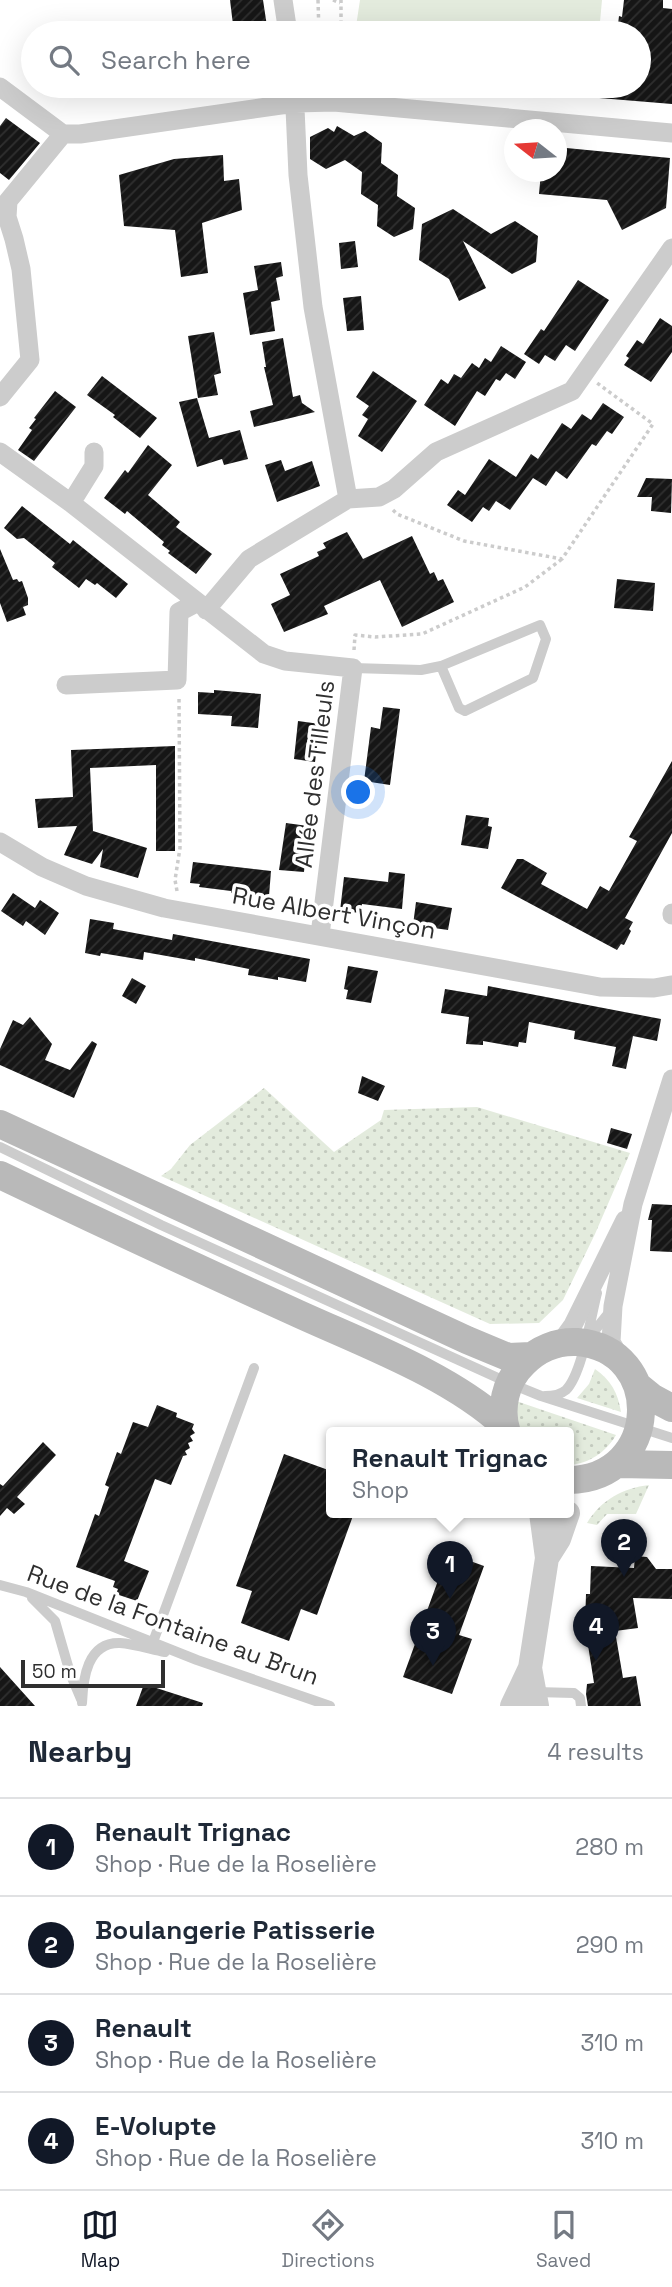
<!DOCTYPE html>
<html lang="en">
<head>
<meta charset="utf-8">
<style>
  body { margin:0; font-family:"Space Grotesk",sans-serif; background:#f6f6f7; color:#1f2937 }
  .compass { position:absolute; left:504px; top:119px; width:63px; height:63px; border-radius:50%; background:#fff; box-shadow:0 7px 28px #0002; rotate:287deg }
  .scale { position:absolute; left:21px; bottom:18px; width:144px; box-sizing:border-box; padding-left:7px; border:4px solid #2f2f2f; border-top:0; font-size:19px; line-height:24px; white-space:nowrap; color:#2f2f2f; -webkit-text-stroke:5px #fff; paint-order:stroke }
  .you { position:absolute; left:359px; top:793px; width:24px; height:24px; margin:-18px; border:5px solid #fff; border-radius:50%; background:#1a73e8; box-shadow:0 0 0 10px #1a73e833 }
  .badge { display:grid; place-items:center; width:46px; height:46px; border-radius:50%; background:#111827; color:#fff; font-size:23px; font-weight:700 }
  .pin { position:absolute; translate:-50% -58px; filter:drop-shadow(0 2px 4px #0008) }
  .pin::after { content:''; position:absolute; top:37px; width:24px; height:21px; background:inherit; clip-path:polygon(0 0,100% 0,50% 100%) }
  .popup { position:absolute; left:326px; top:1427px; width:248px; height:91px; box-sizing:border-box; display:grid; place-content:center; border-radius:7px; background:#fff; filter:drop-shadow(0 2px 5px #0005); font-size:23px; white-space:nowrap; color:#747a83 }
  .popup b { font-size:26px; color:#1f2937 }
  .popup::after { content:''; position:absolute; left:50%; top:100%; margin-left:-14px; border:14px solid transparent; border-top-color:#fff }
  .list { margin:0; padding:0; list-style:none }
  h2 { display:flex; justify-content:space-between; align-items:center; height:91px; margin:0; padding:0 28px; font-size:30px }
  h2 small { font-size:23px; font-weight:400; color:#747a83 }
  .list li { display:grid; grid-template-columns:46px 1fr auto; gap:21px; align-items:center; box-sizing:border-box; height:98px; padding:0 28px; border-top:2px solid #e0e1e3 }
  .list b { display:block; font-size:26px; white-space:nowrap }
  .list p { margin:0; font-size:23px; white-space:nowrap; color:#747a83 }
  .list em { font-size:23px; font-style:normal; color:#747a83 }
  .icon { flex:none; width:38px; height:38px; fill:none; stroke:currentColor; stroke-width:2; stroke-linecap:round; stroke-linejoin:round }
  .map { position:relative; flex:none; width:672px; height:1706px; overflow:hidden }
  .search { position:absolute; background:#fff; box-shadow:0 7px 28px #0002; left:21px; right:21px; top:21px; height:77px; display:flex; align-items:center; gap:18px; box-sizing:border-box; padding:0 24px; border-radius:38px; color:#747a83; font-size:26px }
  .sheet { height:483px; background:#fff }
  nav { display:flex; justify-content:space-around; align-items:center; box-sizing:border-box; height:98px; border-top:2px solid #e0e1e3; background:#fff; font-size:19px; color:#747a83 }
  nav a { display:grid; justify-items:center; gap:4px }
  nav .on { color:#111827 }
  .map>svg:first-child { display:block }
</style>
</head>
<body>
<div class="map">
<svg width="672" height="1706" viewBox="0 0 672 1706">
  <defs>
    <pattern id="grass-dots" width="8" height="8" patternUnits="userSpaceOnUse" patternTransform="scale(1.75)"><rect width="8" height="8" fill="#e3ebdd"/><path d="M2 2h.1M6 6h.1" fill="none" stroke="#c3cabe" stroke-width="1.8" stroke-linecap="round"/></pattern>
    <pattern id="building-hatch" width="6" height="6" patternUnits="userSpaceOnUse" patternTransform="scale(1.75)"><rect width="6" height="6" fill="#161616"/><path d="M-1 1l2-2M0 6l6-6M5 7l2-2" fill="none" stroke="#303030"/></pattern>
  </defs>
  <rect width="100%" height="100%" fill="#fff"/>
  <path fill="url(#grass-dots)" d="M264,1088L334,1152L381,1120L384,1110L477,1107L630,1153L595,1234L563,1300L539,1323L490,1324L161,1176L171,1169L190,1145Z
    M595,1369C611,1380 618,1393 621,1412L577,1398L589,1384Z
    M516,1401L616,1435C606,1452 589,1464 569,1465V1433H519Z
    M649,1485L636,1514H607L597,1525L587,1523C601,1500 623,1488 649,1485Z"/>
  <path fill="#e3ebdd" d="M360,0H602L599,33H355Z
    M491,86H595L594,97Z"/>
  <path fill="url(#building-hatch)" d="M230,0H263L268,33H234Z
    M624,0H663V8L672,9V104L587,97V86H639V33H617L619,16L622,17Z
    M6,118L40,143L9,180L0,173V126Z
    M337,126L354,136L365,131L382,143L381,163L398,175L397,196L415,208L413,229L394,237L377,226L378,205L361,194L362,172L345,160L326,169L310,159V137L328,128L334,132Z
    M556,147L670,158L666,208L622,230L607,200L539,194L541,172H556Z
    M223,155L224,181L239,179L242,210L202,223L208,273L181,277L175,230L124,226L119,175L174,159Z
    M453,209L491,234L515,221L538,236L536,262L512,274L463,241L486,288L459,301L449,279L419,260L422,224Z
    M355,241L358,267L341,269L339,243Z
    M281,262L283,276L276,278L280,300L271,302L275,331L250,335L243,293L258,290L254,266Z
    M578,280L609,300L575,351L566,345L555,361L545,355L539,364L524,354L541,329L544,331Z
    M361,296L364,330L347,331L343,298Z
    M660,318L672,326V352L651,382L624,365L629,358L626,356L637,340L643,344Z
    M214,332L221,373L214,375L218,395L198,398L188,336Z
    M283,338L293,397L300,395L302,403L315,412L254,427L250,411L273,405L264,367H266L262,342Z
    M501,346L526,362L515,379L506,373L500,381L496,379L485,396L477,391L455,426L424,405L441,379L448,384L454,374L461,378L472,363L479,368L485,358L491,362Z
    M373,371L417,401L382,452L358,436L368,419L362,415L369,406L356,397Z
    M102,376L157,418L140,438L113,417L115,415L87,395Z
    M55,391L76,407L34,461L18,450L32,430L29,428L36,419L34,418Z
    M197,398L209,438L240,430L248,459L224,465L222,459L197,467L179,402Z
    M603,403L624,417L612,434L607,431L596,446L592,444L567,479L556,471L546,486L533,478L510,510L496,501L489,511L483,507L472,522L447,505L458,490L465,495L489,459L516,477L531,454L538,459L562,423L571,429L582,414L591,420Z
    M148,445L172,465L148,495L180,522L176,527L212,554L196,574L168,553L170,551L162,545L164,542L127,511L125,514L104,498L125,470L128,473Z
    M281,460L285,471L312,461L320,486L277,502L265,465Z
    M646,478L672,479L671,513L651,511L652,497H637Z
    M22,506L70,544L73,540L128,584L116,598L97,583L95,585L86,579L79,588L52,567L55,563L24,538L17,539L4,528Z
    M347,532L363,559L412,536L430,574L434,572L438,581L443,579L454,602L402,627L380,580L324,606L328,614L284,632L271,604L290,595L280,574L319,556L317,552L326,548L323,543Z
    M0,549L13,580L17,579L19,582L22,581L28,598V605L23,607L26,615L7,622L0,603Z
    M617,579L655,583L653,611L614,608Z
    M214,690L261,694L258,728L231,726L232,716L198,714V692L214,693Z
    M383,707L400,709L390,785L364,781L371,727L380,729Z
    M298,721L320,724L315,762L294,759Z
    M175,746V851H156V765L90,768L93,831L147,848L138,878L100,867L103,849L92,864L64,855L77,826L38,828L35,799L73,797L71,750Z
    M672,761V833L625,918L633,922L629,929L631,931L624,945L621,944L617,950L501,888L517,859H523L547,873L541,884L587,909L600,886L609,891L637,841L629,837Z
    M466,815L489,818L488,826L492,827L488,849L461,845Z
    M286,823L308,826L304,872L279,870Z
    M193,862L271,871L269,896L231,893V891L199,887L200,884L190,883Z
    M389,872L405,874L402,909L362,904L361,913L340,911L344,877L388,882Z
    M13,893L35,908L40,900L59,913L45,935L26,921L23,926L1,911Z
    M416,902L452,908L448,930L413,925Z
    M90,919L114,923L113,929L172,940L173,934L310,959L306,982L278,977V980L248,975L249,969L195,958V961L144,952L143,960L101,953L100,956L85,953Z
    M348,966L378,971L371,1003L346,999L348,990L344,989Z
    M132,978L146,986L136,1004L122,996Z
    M488,986L661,1019L657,1041L633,1036L626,1069L612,1066L616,1047L574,1039L575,1031L529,1022L526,1043L519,1042L518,1047L483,1041V1045L466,1044L469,1017L441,1013L445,989L487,996Z
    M30,1017L52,1044L45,1060L70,1070L92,1041L97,1044L74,1098L0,1065V1049L13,1020L23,1025Z
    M362,1076L385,1086L378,1101L358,1093Z
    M611,1128L632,1134L627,1149L607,1143Z
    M652,1204L672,1205V1252L650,1251L652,1220H648Z
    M157,1405L177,1413L176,1417L194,1424L192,1429L195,1433L190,1436L193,1441L188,1443L190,1448L185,1451L187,1455L183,1456L171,1485L155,1479L124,1561L149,1571L137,1601L116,1594L118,1589L113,1587L115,1581L76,1567L95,1514L99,1516L109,1487L105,1485L117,1452L121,1454L133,1422L148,1427Z
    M43,1442L56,1455L17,1497L25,1504L14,1514L7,1508L0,1516V1484L3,1486Z
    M284,1454L331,1471V1513H354L317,1615L301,1609L289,1641L241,1623L252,1591L236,1586Z
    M448,1553L484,1566L459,1635L472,1639L452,1694L403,1677Z
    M635,1556L647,1557L656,1569H672V1599L633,1598L638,1628L615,1631L623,1678L636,1676L641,1706H588L586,1694L587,1684L594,1683L585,1626L586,1594H590L591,1566L634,1568Z
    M0,1667L35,1706H0Z
    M144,1684L203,1703L202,1706H136Z"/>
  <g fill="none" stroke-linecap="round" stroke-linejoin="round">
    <path stroke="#ccc" stroke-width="3.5" stroke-dasharray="3.5 3.5" stroke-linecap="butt" d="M318,0L319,33
      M333,0L340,3
      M322,33L341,24V0
      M393,510L397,514L464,541L562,559L653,424L597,383
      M354,650L355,635L375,637L422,634L525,587L562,559
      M177,891L175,880L180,848L179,696"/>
    <path stroke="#ccc" stroke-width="10" d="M353,668L421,670L441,666L540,625L546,639L533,678L465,711L459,708L441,666
      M0,1147L161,1225L509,1383L541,1396L672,1438
      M587,1340L608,1314
      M545,1396C553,1396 560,1395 566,1390C582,1374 591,1316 597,1293
      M0,1585L26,1592L197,1660L330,1706
      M32,1598L55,1621L70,1673L81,1699
      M153,1642L254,1368
      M535,1692L574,1693L580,1698L581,1706
      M82,1703C83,1679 87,1642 120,1643C134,1644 150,1649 165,1652"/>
    <path stroke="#ccc" stroke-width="19" d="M283,0L288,33
      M0,87L63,134H80L295,103L334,102L672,133
      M0,397L30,360L21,269L14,239L7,217L8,201L63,134
      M0,452L71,503
      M94,452V466L71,503L264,654L285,661L353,668L320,935
      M348,499L379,497L394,489L436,452L572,391L672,248
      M206,610L249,559L348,499L313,307L298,175L294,86
      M66,685L177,680L179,612L196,603
      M0,842L42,867L86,886L164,908L600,987L654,988L671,985
      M672,913V915
      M560,1343L573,1325L625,1220
      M621,1359L611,1342L613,1306L633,1204L672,1079"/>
    <path stroke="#ccc" stroke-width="24" d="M547,1558L559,1539L568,1513
      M530,1668L537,1706
      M512,1706L530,1668L547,1558L541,1513"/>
    <path stroke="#b9b9b9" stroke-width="28" d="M0,1124L467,1340L508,1357L531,1356
      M0,1175C96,1221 193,1266 290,1310C359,1342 449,1374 505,1426
      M637,1385L653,1398L672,1408
      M507,1433C499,1409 505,1381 524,1363C538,1349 557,1341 577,1342C666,1349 661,1479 569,1480
      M618,1464L672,1465"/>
  </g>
  <g text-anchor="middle" stroke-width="7" stroke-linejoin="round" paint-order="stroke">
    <g font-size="24" fill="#2f2f2f" stroke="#fff">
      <text transform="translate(315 774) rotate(-83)" y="8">Allée des Tilleuls</text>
      <text transform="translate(334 913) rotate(10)" y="8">Rue Albert Vinçon</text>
      <text transform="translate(173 1625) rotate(20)" y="8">Rue de la Fontaine au Brun</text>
    </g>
  </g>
</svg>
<svg class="compass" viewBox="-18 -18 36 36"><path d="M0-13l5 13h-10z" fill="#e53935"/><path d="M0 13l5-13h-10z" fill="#747a83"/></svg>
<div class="scale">50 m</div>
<div class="you"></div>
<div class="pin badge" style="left:450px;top:1599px">1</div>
<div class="popup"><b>Renault Trignac</b>Shop</div>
<div class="pin badge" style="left:624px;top:1577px">2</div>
<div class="pin badge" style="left:433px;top:1666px">3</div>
<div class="pin badge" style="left:596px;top:1661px">4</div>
<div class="search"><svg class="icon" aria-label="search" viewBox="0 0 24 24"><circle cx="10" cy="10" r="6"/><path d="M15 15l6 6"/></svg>Search here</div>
</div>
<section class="sheet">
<h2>Nearby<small>4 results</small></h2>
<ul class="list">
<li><span class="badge">1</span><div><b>Renault Trignac</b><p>Shop · Rue de la Roselière</p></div><em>280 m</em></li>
<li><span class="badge">2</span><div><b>Boulangerie Patisserie</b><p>Shop · Rue de la Roselière</p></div><em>290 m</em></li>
<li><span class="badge">3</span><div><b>Renault</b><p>Shop · Rue de la Roselière</p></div><em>310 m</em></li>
<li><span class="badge">4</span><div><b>E-Volupte</b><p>Shop · Rue de la Roselière</p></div><em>310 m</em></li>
</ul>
</section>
<nav>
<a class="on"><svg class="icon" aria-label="map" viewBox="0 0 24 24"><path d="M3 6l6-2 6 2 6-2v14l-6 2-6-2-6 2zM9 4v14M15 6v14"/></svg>Map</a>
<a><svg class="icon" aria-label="directions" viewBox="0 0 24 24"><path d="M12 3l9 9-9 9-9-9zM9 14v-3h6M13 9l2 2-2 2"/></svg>Directions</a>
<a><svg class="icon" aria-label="saved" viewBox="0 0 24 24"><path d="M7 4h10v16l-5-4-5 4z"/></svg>Saved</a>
</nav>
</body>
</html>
